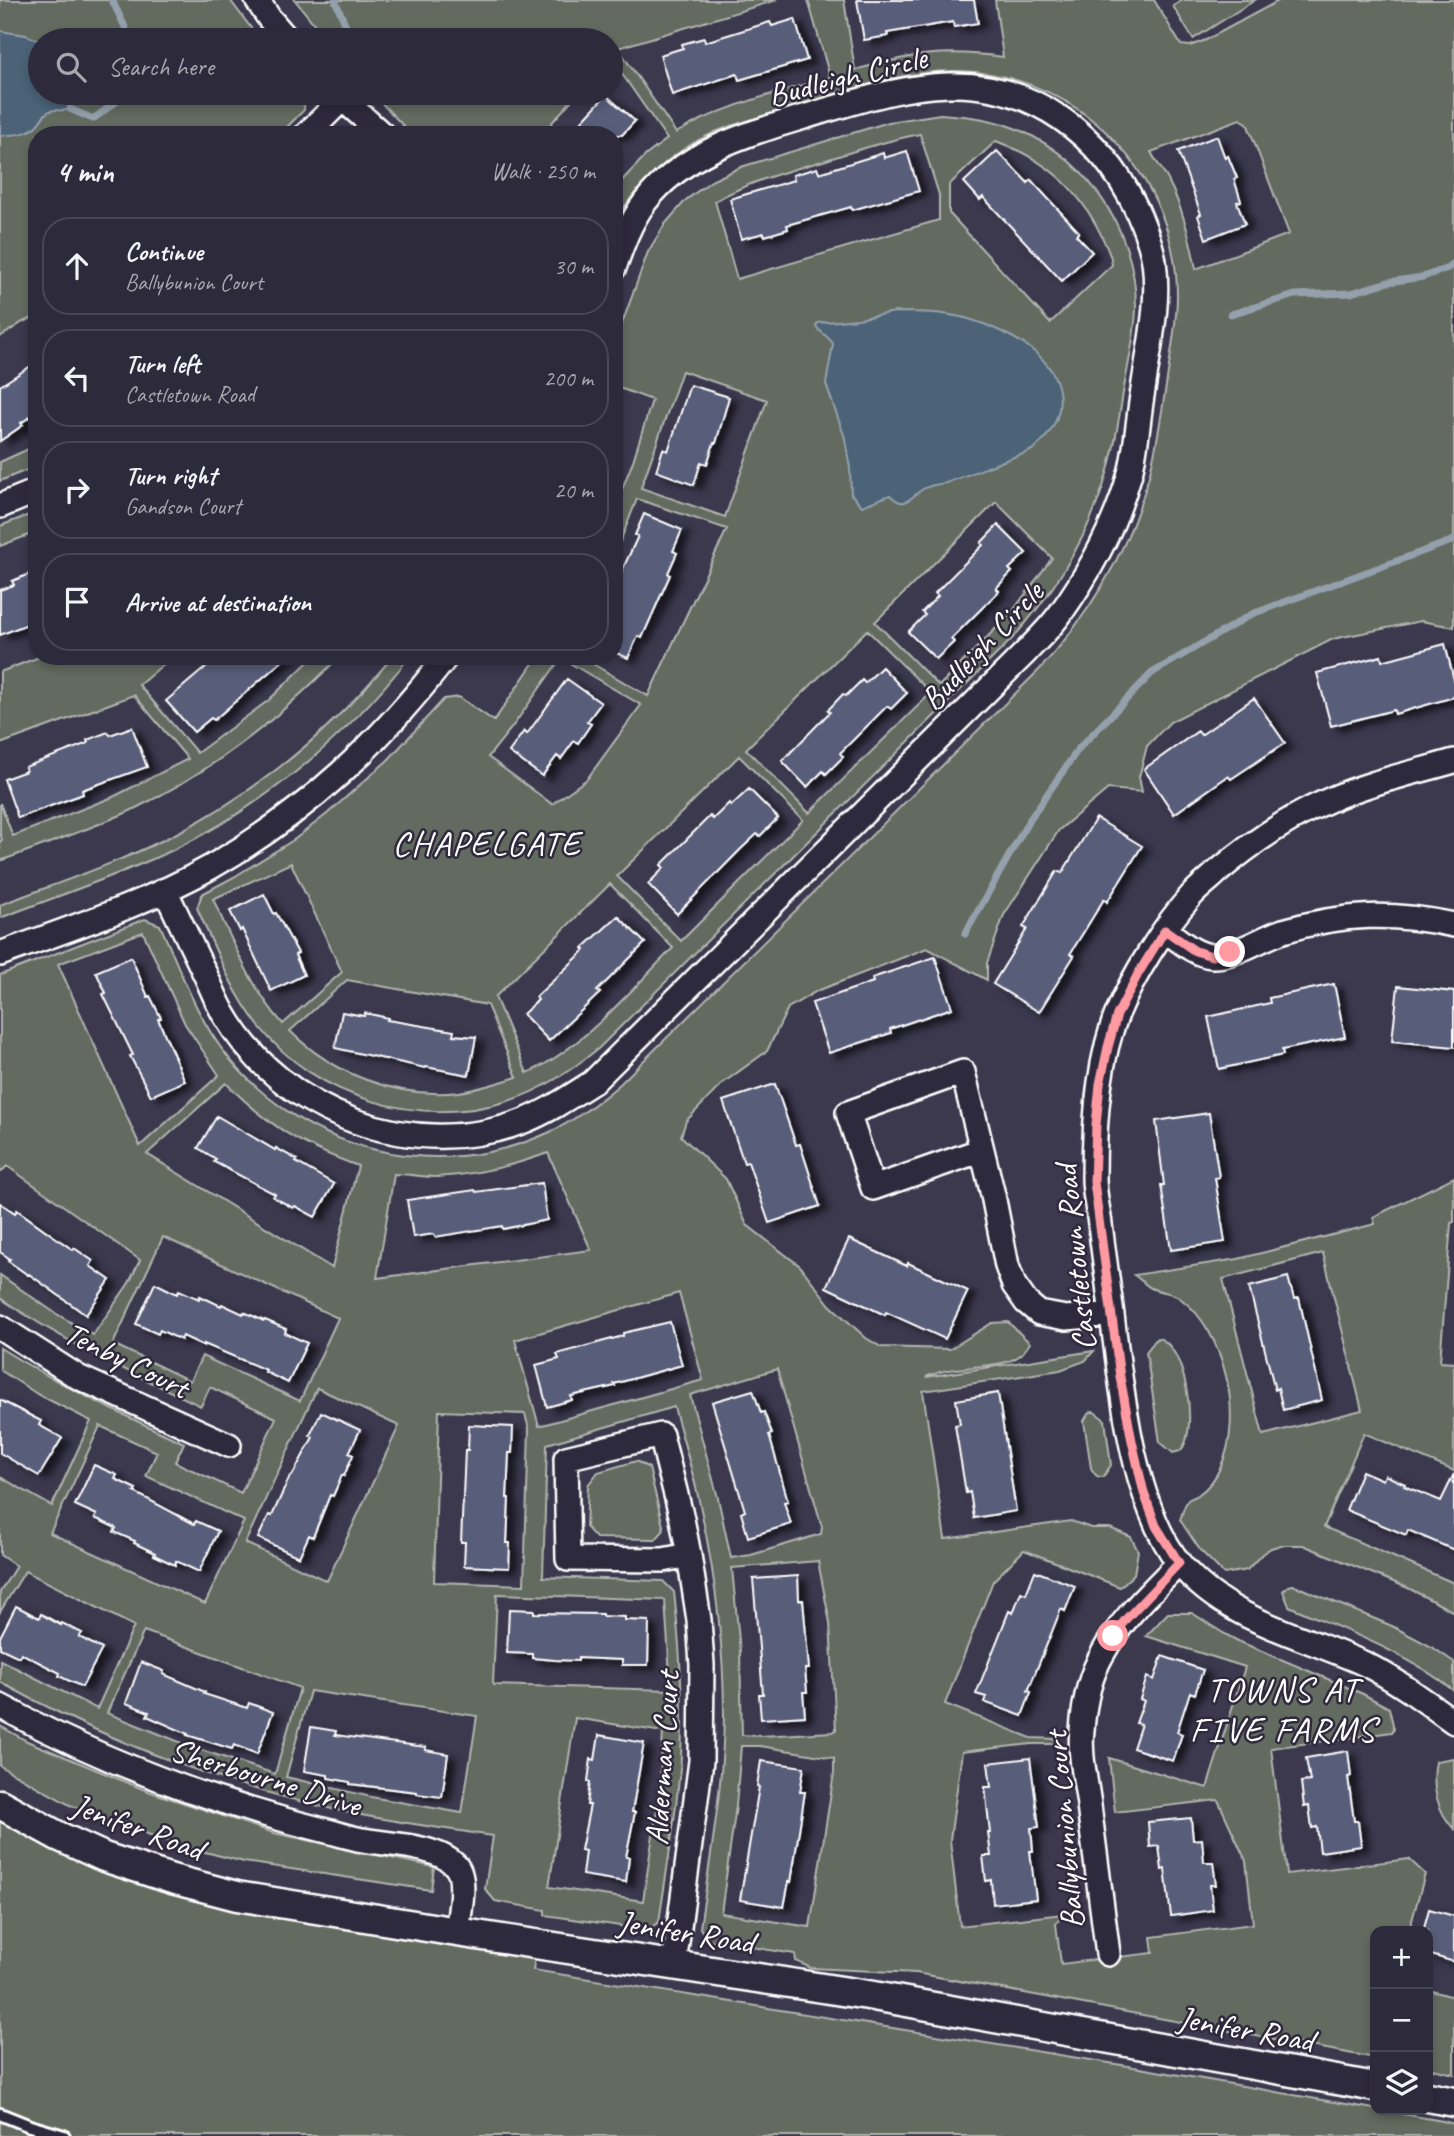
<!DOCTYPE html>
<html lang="en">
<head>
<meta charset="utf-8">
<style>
  body { margin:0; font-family:Caveat,sans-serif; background:#393746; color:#f1f3f6 }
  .controls { position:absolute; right:21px; bottom:21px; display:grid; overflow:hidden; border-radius:14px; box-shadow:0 4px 10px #0003 }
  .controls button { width:63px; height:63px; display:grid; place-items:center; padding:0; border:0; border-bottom:2px solid #484755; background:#2d2b3b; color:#f1f3f6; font:35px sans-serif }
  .stop { position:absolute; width:21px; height:21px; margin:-16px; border:5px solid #ff9aa2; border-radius:50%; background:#fff }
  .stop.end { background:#ff9aa2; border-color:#fff; box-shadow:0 2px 7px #0008 }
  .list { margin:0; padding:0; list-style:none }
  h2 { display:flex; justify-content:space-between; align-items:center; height:91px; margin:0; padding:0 28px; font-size:30px }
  h2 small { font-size:23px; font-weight:400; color:#a7a7af }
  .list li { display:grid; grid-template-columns:46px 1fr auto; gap:21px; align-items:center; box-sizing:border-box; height:98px; margin:0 14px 14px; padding:0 14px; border:2px solid #484755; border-radius:28px }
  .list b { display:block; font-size:26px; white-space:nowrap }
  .list p { margin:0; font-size:23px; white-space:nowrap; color:#a7a7af }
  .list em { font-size:23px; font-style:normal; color:#a7a7af }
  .icon { flex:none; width:38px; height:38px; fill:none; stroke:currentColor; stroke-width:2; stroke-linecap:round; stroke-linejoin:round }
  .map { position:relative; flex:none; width:1454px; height:2136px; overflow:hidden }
  .search { position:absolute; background:#2d2b3b; box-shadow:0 4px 10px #0003; left:28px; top:28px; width:595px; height:77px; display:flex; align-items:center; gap:18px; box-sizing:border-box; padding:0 24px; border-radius:38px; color:#a7a7af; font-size:26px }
  .panel { position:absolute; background:#2d2b3b; box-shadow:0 4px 10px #0003; left:28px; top:126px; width:595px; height:539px; border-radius:28px }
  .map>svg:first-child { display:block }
</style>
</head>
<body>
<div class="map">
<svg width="1454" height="2136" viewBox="0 0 1454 2136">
  <defs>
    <filter id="shadow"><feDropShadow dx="8" dy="4.5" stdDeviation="3.5" flood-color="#0009"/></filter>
  </defs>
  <rect width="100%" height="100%" fill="#3c394f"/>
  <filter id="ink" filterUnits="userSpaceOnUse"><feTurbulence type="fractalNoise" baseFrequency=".0143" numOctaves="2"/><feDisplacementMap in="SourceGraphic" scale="14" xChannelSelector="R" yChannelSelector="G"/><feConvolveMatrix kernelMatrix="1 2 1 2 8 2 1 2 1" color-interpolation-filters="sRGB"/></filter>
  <g filter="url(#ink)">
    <path fill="#646b5f" stroke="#b2b5af" stroke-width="2" fill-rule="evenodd" d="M0,0H230L260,40H40V93H303L305,95L304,110L279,135H37V316L23,322L0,337Z
      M295,0H777L618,48L676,133C724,105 777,93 830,77L808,0H844L855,70C911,54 944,49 1003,57L995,0H1154L1181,45L1190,46L1206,40L1280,0H1454V627L1421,621L1333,639L1170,722L1147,746L1139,777L1142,792L1108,789L1059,830L1004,915L987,963V980L927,948L817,991L788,1008L767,1051L723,1083L686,1121L681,1136L726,1179L747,1225L800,1266L830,1305L866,1338L881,1347L950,1349L992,1323L1008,1322L1030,1343C1027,1347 1023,1354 1019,1356C1001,1370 951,1364 926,1377L1094,1351L1085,1361L1060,1370L923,1391L945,1539L1071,1521L1091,1528H1110L1131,1537L1138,1551L1134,1574L1120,1587L1024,1550L993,1581L945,1704L1031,1738L1057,1739V1744H1031L962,1752L950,1840L960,1926L1063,1914L1056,1924L1061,1964L1153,1953L1151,1937L1253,1924L1246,1861L1218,1800L1115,1812L1109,1758L1207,1788L1245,1667L1146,1636L1168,1613H1192L1223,1633L1238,1641L1363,1694L1389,1708L1394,1729L1392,1732L1271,1748L1287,1874L1409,1859L1425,1874L1409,1931H1375V2058L916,1973L811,1968L796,1961L795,1954L708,1940L700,1928C710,1858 723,1788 724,1716C724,1645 715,1574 700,1505C693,1472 683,1440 674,1407L547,1444L543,1577L663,1581L674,1592C680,1647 684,1702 681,1757C677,1812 667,1867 659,1922L647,1930L545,1915V1910L495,1901L485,1889L493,1836C443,1828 392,1822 341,1811C222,1785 107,1741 0,1682V1660L97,1709L134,1626L25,1571L0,1612V1592L16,1566L0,1555V1477L52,1506L91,1421L37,1394L0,1370V1348C59,1385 121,1414 184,1443L175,1462L241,1493L276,1418L210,1387L201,1406C131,1373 64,1342 0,1298V1275L55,1313L93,1335L129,1283L140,1260L7,1166L0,1173V975L145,919L160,925C180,969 197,1019 228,1057C306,1153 438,1184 550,1132C576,1120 599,1102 620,1084L1040,669C1091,613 1129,550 1149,476C1157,447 1161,416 1166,386C1170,356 1177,325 1177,295C1177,228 1146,166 1096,123C1058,91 1009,72 959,71C904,69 849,91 797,107C770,115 741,121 715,132C673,151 637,183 614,223V189L645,156L667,139L611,58V40H327ZM1240,119L1247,123L1289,234L1196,269C1190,238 1183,209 1168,180C1163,170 1156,162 1151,152ZM143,932L185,1024L219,1075L140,1146L58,964ZM226,1083C270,1127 300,1145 358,1166L332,1268L147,1154ZM548,1153L591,1250L377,1278L394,1174C408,1174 423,1177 437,1177C477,1175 512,1166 548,1153ZM163,1237L338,1318L300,1401L202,1356L190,1381L113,1344ZM679,1293L703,1380L539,1426L515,1340ZM777,1369L822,1527L821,1534L751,1555L731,1558L718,1498L690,1395ZM317,1388L399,1426L327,1581L245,1543ZM439,1411L525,1414L529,1429L524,1585L434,1582ZM100,1426L157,1452L146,1476L244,1521L205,1604L50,1533ZM818,1561L830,1623L836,1730L833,1732L760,1736L742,1735L740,1651L732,1568ZM497,1594L665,1600L671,1690L494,1685L493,1684ZM144,1631L300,1688L275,1774L192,1747L107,1713ZM310,1691L477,1716L462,1813L371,1797L286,1777ZM575,1718L663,1732L659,1795L643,1901L549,1887ZM741,1746H760L834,1758V1773L810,1927L721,1913L736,1806Z
      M1183,0H1255L1193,39L1173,6Z
      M372,93H578L541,135H412Z
      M940,114C961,116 982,117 1003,124C1082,149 1137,227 1136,309C1135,337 1128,365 1123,393C1120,412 1117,432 1113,450C1097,523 1061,585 1011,640L599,1048C570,1071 543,1090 508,1101C420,1129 315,1098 258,1025C231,990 215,948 197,908L202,894L234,877L295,839L327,814L388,760L444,699L459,697L494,721L538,656H579L648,696L727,529L637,499L614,557V510L633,461L652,400L614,386V346L648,252L665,224L686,200L711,181L741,167L889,122ZM920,134L939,195V220L737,279L715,201C750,181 788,171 826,160C857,150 888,140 920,134ZM996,141C1055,163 1089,199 1111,258L1112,265L1050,323L949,213V185ZM682,371L767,400L725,517L641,488ZM996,502L1052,558L1012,612L939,686L875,622ZM867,630L931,693L809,813L746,749ZM561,658L641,705L587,779L552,804L488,757L513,726ZM739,756L803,820L681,941L617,876ZM291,863L342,972L283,1024C250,986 234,944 213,899ZM610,884L673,948C632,989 580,1051 527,1073L495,997ZM347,980L487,1005L517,1077C498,1083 479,1089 459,1092C397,1099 333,1074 290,1031Z
      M37,445V466L0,481V462Z
      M37,512V536L34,533L0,546V526Z
      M42,656H173L139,685L197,753L269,700L314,656H340C275,722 213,771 130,811C88,830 43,845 0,861V841L2,840L0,834V803L13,836L113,797L188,759L134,695L0,744V672Z
      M393,656H410C348,736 264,806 173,850C117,876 58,896 0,918V905C60,882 122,862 179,832C261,789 334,728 393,656Z
      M1454,1177V1222L1451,1223L1440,1362L1454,1363V1471L1364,1433L1324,1527L1454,1583V1612L1408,1588L1303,1545H1281L1271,1548L1262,1554L1247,1570L1224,1574L1200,1550L1180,1520C1182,1515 1184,1505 1188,1500C1191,1498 1195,1497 1198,1495C1208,1488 1216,1478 1221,1466C1244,1418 1225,1331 1181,1299C1171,1291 1161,1293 1151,1288C1145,1285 1140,1279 1134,1275L1238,1259L1375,1224L1373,1217ZM1323,1253L1362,1410L1263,1435L1223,1279Z
      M1157,1338C1185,1341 1200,1433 1180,1451L1173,1453L1160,1442L1146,1352Z
      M1093,1411L1105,1420L1111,1465L1103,1477C1096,1478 1094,1473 1091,1468L1084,1421L1088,1414Z
      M636,1461L649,1468L664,1530L656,1539L596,1538L586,1527L588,1485L598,1472Z
      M1293,1585L1392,1626L1432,1647L1454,1662V1691C1406,1652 1346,1631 1289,1606L1283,1591L1288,1586Z
      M0,1726L27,1741L145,1790L274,1833L434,1867L431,1890L244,1862L182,1846L119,1824L70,1805L0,1766Z
      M1454,1758V1829C1437,1811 1431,1786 1436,1761Z
      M0,1817L51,1844L535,1955L533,1970L1128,2066L1443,2121L1454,2124V2136H0Z
      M1428,1990L1454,1997V2074L1428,2068Z"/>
    <path fill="#4c6277" stroke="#94a1ad" stroke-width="2" d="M0,31L26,35L40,41V93H64L70,109C62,113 56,107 48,112C44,114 41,121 37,125C27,136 14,134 0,136Z
      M895,312C919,312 942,312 965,318C985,323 1021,339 1037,354C1068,382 1067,420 1036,447C1030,453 1019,455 1011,458C990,466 968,475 946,483C938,484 930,485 923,489C909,497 906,511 890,495L862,506L851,494L850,468L845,438L826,384L833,344C829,336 821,334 816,326L818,323L858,319Z"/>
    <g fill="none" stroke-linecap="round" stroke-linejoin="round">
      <path stroke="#94a1ad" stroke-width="7" d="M112,0L125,27L129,40
        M335,0L349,33L356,40
        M70,109L93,119L116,102L123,93
        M1231,314L1295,295L1351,293L1388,282L1423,277L1448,268L1454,263
        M965,934L1028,822L1079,748L1152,673L1252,614L1454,540"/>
    </g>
    <path fill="#595d7a" stroke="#fff" stroke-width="2" filter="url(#shadow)" d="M857,0H974L978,23L954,27L953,22L887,33L888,36L864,40Z
      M795,19L807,60L739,80L737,74L672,95L660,55L683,48L682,44L704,38L705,42L770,22L772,26Z
      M606,95L635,121L622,135H569Z
      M1217,136L1225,158L1228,156L1237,178L1234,179L1241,201L1237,202L1245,224L1206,239L1198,216L1201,214L1178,151Z
      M907,151L919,191L852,210L851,207L787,225L788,229L765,236L764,233L741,239L730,199L794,180L793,175L817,168L819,173L883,153L884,158Z
      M997,151L1028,183L1031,180L1079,232L1076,235L1092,252L1062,281L983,197L980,200L964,182Z
      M37,362V412L21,423L23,425L0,441V386Z
      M690,385L729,397L716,443H714L707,464L701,462L694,485L656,471L663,449L668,451Z
      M644,514L682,530L673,551L677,553L668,573L670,575L642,638L638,636L628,658L614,652V588L638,536L635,535Z
      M998,525L1026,553L1009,569L1012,572L996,588L999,591L951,639L954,642L936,659L908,632L925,615L922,612L938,596L935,593L983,545L981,543Z
      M37,571V617L29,620L30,623L0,635V590L14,585L12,581Z
      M1445,644L1454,680V697L1395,714L1394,710L1331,726L1317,673L1381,656L1382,661Z
      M219,656H288L214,720L211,718L194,732L166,701Z
      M882,667L907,693L891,709L887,706L840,753L843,757L826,774L823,771L807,787L782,761L830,712L828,710L843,694L846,696L862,680L865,683Z
      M567,679L601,703L587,722L591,724L578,743L574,741L561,759L557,756L542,776L509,752L524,731L527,734Z
      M1254,698L1285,743L1231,779L1228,776L1174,814L1144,769L1198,731L1201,735Z
      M132,727L147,767L82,790L83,794L18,818L4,779L26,771L25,767L88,743L87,740L108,732L110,735Z
      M749,789L778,818L760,836L757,834L741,849L677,914L648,884L664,868L661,865L710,816L713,819L729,803L731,806Z
      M1096,818L1142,846L1107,902L1104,899L1070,954L1074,956L1039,1012L993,984L1027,929L1023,927L1057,871L1062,873Z
      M264,894L274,914L276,913L298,953L295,955L304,975L271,991L242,929L240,931L230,911Z
      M618,916L645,943L597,991L600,993L549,1041L523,1014L538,1000L536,997L585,950L583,948Z
      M131,957L148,997L150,996L161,1018L158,1019L185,1081L151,1096L130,1056L133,1055L103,994L106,993L96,972Z
      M935,957L952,1008L890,1029L891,1033L829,1053L812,1003L873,982L872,978Z
      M1334,984L1345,1037L1282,1050L1283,1055L1219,1069L1208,1017L1270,1003L1269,998Z
      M1398,986L1454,992V1047L1392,1041Z
      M342,1012L364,1016L365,1013L388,1018L387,1020L454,1031L453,1035L476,1037L469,1075L426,1067L425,1068L335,1048Z
      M775,1084L796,1145L800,1144L820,1206L769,1223L748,1162L744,1163L723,1101Z
      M1209,1113L1219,1177L1215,1178L1225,1242L1171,1250L1161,1185H1164L1156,1121Z
      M217,1116L275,1150L276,1148L297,1160L296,1162L334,1184L315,1217L295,1206L293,1208L273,1197L275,1194L214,1162L216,1159L198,1148Z
      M542,1183L547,1220L503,1229L502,1226L435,1237L434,1234L413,1237L407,1200L475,1190L476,1192Z
      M0,1203L15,1213L17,1210L73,1250L74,1248L93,1261L90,1266L110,1280L86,1315L29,1274L28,1275L8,1261L10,1259L0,1252Z
      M849,1239L907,1266L908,1263L968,1291L945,1339L886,1312L885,1315L826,1287Z
      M1288,1277L1294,1299L1299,1298L1322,1400L1283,1410L1278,1388L1275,1390L1249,1287Z
      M155,1283L177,1294L179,1290L199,1299L200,1296L221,1306L222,1304L243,1314L244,1312L264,1321L265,1320L286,1329L285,1333L307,1343L288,1383L265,1372L266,1370L204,1344V1346L183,1336L181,1340L160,1330L158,1334L136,1324Z
      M670,1322L682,1365L614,1384L615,1386L571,1396L572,1400L547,1407L536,1365L559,1359L557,1354L623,1336V1333Z
      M753,1390L761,1413L764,1412L772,1434L769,1435L788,1501L784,1502L791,1524L748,1537L741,1513L745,1511L712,1402Z
      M998,1393L1016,1511L974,1518L970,1492L966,1493L955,1425L960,1424L956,1400Z
      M0,1400L41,1421L39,1425L62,1438L39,1476L0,1453Z
      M321,1412L360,1430L349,1453L353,1455L344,1476L342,1475L333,1496L330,1495L313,1537L309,1535L299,1557L258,1538L269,1515L272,1516L290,1476H292L313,1437L310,1435Z
      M469,1425L513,1427L512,1453H509L507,1498H509L507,1543H510L509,1568L464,1566L465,1542H461L465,1450H468Z
      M94,1465L117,1475L115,1479L136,1489L134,1492L194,1524L196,1521L218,1531L199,1572L176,1561L175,1565L154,1555L155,1553L134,1543L135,1541L114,1532L116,1528L95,1518L97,1515L75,1505Z
      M1362,1471L1383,1480L1385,1475L1405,1484L1404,1486L1441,1501L1454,1474V1550L1408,1530L1406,1535L1346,1510Z
      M1035,1571L1075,1586L1065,1611L1061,1609L1053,1629L1028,1691L1031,1692L1022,1716L984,1702L986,1697L976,1694L1009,1611L1013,1613L1021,1592L1026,1594Z
      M798,1576L799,1600H803L809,1669H805L807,1692H803L805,1716L761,1719L759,1694H763L753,1579Z
      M16,1606L39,1618L41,1614L61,1625L62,1623L82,1633L79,1637L102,1649L82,1687L59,1676L60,1673L21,1653L19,1657L0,1648V1637Z
      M509,1609L534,1610V1613L602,1614V1616L625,1617V1620L649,1621L648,1665H622V1660L578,1658V1661L555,1660L532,1658V1654L507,1653Z
      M1162,1656L1203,1670L1195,1694L1190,1692L1177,1732L1182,1734L1173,1761L1133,1748L1141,1724L1136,1723L1144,1701L1140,1699L1147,1677L1154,1680Z
      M141,1662L164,1671L163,1674L205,1692L204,1694L247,1708L249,1703L273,1712L257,1754L234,1745L232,1749L187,1735L188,1734L147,1716L149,1712L126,1703Z
      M311,1727L336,1731L335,1735L426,1747L425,1750L448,1754L442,1797L417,1794V1792L350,1784V1782L328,1778V1775L304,1771Z
      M599,1735L644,1743L632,1812H635L626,1857H629L626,1882L582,1875L585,1851L581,1850L590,1805H587L590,1782L588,1781L591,1759L595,1760Z
      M1348,1751L1351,1776L1348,1777L1354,1821H1358L1361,1846L1320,1852L1317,1827L1312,1828L1309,1806L1304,1807L1301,1782L1310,1781L1306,1758Z
      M1030,1758L1039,1827L1031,1828L1033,1851H1030L1036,1899L993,1904L991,1880L986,1881L983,1856H991L988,1833H990L985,1787H991L988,1763Z
      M761,1761L804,1767L800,1792H805L791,1882L789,1881L784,1907L740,1900L759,1787L757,1786Z
      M1191,1818L1193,1840L1202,1839L1204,1862H1213L1216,1885H1210L1213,1910L1171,1916L1165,1869L1162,1870L1159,1846L1150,1847L1148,1822Z
      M1429,1909L1454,1916V1962L1428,1954V1931H1423Z"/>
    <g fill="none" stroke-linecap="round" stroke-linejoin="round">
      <g stroke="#fff" stroke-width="16">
        <path id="service" d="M0,2114L30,2126L64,2136"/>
      </g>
      <g stroke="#fff" stroke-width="28">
        <path id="minor" d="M257,0L269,18L288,40
          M336,93L383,135
          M306,135L342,99
          M0,506L37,491
          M1454,761C1413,773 1366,783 1327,801C1286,819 1250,844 1216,873C1208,881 1199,887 1191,896C1164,926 1133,976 1117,1014C1098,1061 1094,1127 1094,1178C1094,1193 1098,1209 1100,1224C1104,1257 1109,1290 1113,1323C1122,1395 1134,1507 1180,1564C1225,1620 1302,1635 1365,1664C1397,1680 1425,1701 1454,1722
          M165,890C179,919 192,947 206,976C212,989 217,1002 224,1014C282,1115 415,1163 524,1121C549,1111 571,1096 593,1082L1026,652C1037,640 1050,628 1060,614C1090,572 1116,524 1130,473C1137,447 1138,417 1143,390C1149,347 1160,304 1154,261C1151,243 1143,224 1136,208C1101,135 1033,83 949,85C904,86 861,100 817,113C755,132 687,148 645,202C630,222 622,245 614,268
          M1165,930C1179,940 1195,955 1212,956C1234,957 1262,938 1283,931C1344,913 1393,912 1454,925
          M0,954C71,928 145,904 211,867C308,811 379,744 447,656
          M982,1150L873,1188L848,1113L963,1072L993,1195L1007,1266L1014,1285L1026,1302L1039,1313L1066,1318L1112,1314
          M0,1327L78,1377L229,1445
          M0,1706C104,1762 213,1803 327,1831C339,1834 351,1838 363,1840C389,1845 436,1845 455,1865C468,1878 459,1914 457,1932
          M1108,1954C1102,1905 1095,1855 1089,1805C1086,1781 1079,1754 1082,1730C1084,1704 1090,1675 1103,1653C1122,1618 1152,1591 1179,1563
          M674,1965L701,1761L702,1665L699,1620L689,1555L663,1560L568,1559L566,1458L661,1435L682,1519L689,1555"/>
      </g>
      <g stroke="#fff" stroke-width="33">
        <path id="tertiary" d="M0,1804L58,1836L104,1857L172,1879L237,1896L457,1932L868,1995L1375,2087
          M1428,2097L1454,2102"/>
      </g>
      <use href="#service" stroke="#2f2a3d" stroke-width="10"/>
      <use href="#minor" stroke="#2f2a3d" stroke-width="23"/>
      <use href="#tertiary" stroke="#2f2a3d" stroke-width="28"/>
    </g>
  </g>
  <g fill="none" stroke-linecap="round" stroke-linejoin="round" filter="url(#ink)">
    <path stroke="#ff9aa2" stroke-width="9" d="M1113,1636L1126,1619L1179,1563L1156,1526L1144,1493L1132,1441L1120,1377L1094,1182L1096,1125L1100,1084L1108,1047L1117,1015L1138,974L1165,930L1195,951L1212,956L1230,952"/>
  </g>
  <g text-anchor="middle" stroke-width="5" stroke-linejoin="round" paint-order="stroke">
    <g font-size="33" fill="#fff" stroke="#2f2a3d">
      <text transform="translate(847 75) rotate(-14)" y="12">Budleigh Circle</text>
      <text transform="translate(981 645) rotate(-47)" y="12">Budleigh Circle</text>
      <text transform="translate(1074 1258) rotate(-96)" y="12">Castletown Road</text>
      <text transform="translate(127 1359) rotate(26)" y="12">Tenby Court</text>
      <text transform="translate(661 1758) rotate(-86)" y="12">Alderman Court</text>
      <text transform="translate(266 1776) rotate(17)" y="12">Sherbourne Drive</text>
      <text transform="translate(138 1826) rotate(20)" y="12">Jenifer Road</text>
      <text transform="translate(1063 1830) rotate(-95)" y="12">Ballybunion Court</text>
      <text transform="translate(686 1931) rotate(9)" y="12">Jenifer Road</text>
      <text transform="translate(1246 2028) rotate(10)" y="12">Jenifer Road</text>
    </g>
    <g font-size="35" letter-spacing="2" fill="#fff" stroke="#2f2a3d">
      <text x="487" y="855">CHAPELGATE</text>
      <text x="1283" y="1701">TOWNS AT<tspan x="1283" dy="40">FIVE FARMS</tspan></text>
    </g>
  </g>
</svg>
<div class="controls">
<button>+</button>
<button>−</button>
<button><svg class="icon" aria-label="layers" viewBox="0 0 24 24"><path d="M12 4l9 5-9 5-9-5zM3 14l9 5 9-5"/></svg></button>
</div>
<div class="stop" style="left:1113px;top:1636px"></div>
<div class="stop end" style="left:1230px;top:952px"></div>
<div class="search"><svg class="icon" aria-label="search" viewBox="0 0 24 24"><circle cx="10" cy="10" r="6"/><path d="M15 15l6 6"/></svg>Search here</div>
<section class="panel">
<h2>4 min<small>Walk · 250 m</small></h2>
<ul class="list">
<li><svg class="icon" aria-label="ahead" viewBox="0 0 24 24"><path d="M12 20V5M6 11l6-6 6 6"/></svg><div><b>Continue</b><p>Ballybunion Court</p></div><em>30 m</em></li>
<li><svg class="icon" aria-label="left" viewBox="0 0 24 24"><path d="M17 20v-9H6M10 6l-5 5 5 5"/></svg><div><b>Turn left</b><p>Castletown Road</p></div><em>200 m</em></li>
<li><svg class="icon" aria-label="right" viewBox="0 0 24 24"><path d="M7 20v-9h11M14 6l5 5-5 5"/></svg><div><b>Turn right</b><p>Gandson Court</p></div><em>20 m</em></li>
<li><svg class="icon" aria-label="arrive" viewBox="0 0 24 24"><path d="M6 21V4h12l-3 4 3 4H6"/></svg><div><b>Arrive at destination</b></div></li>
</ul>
</section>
</div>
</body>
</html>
